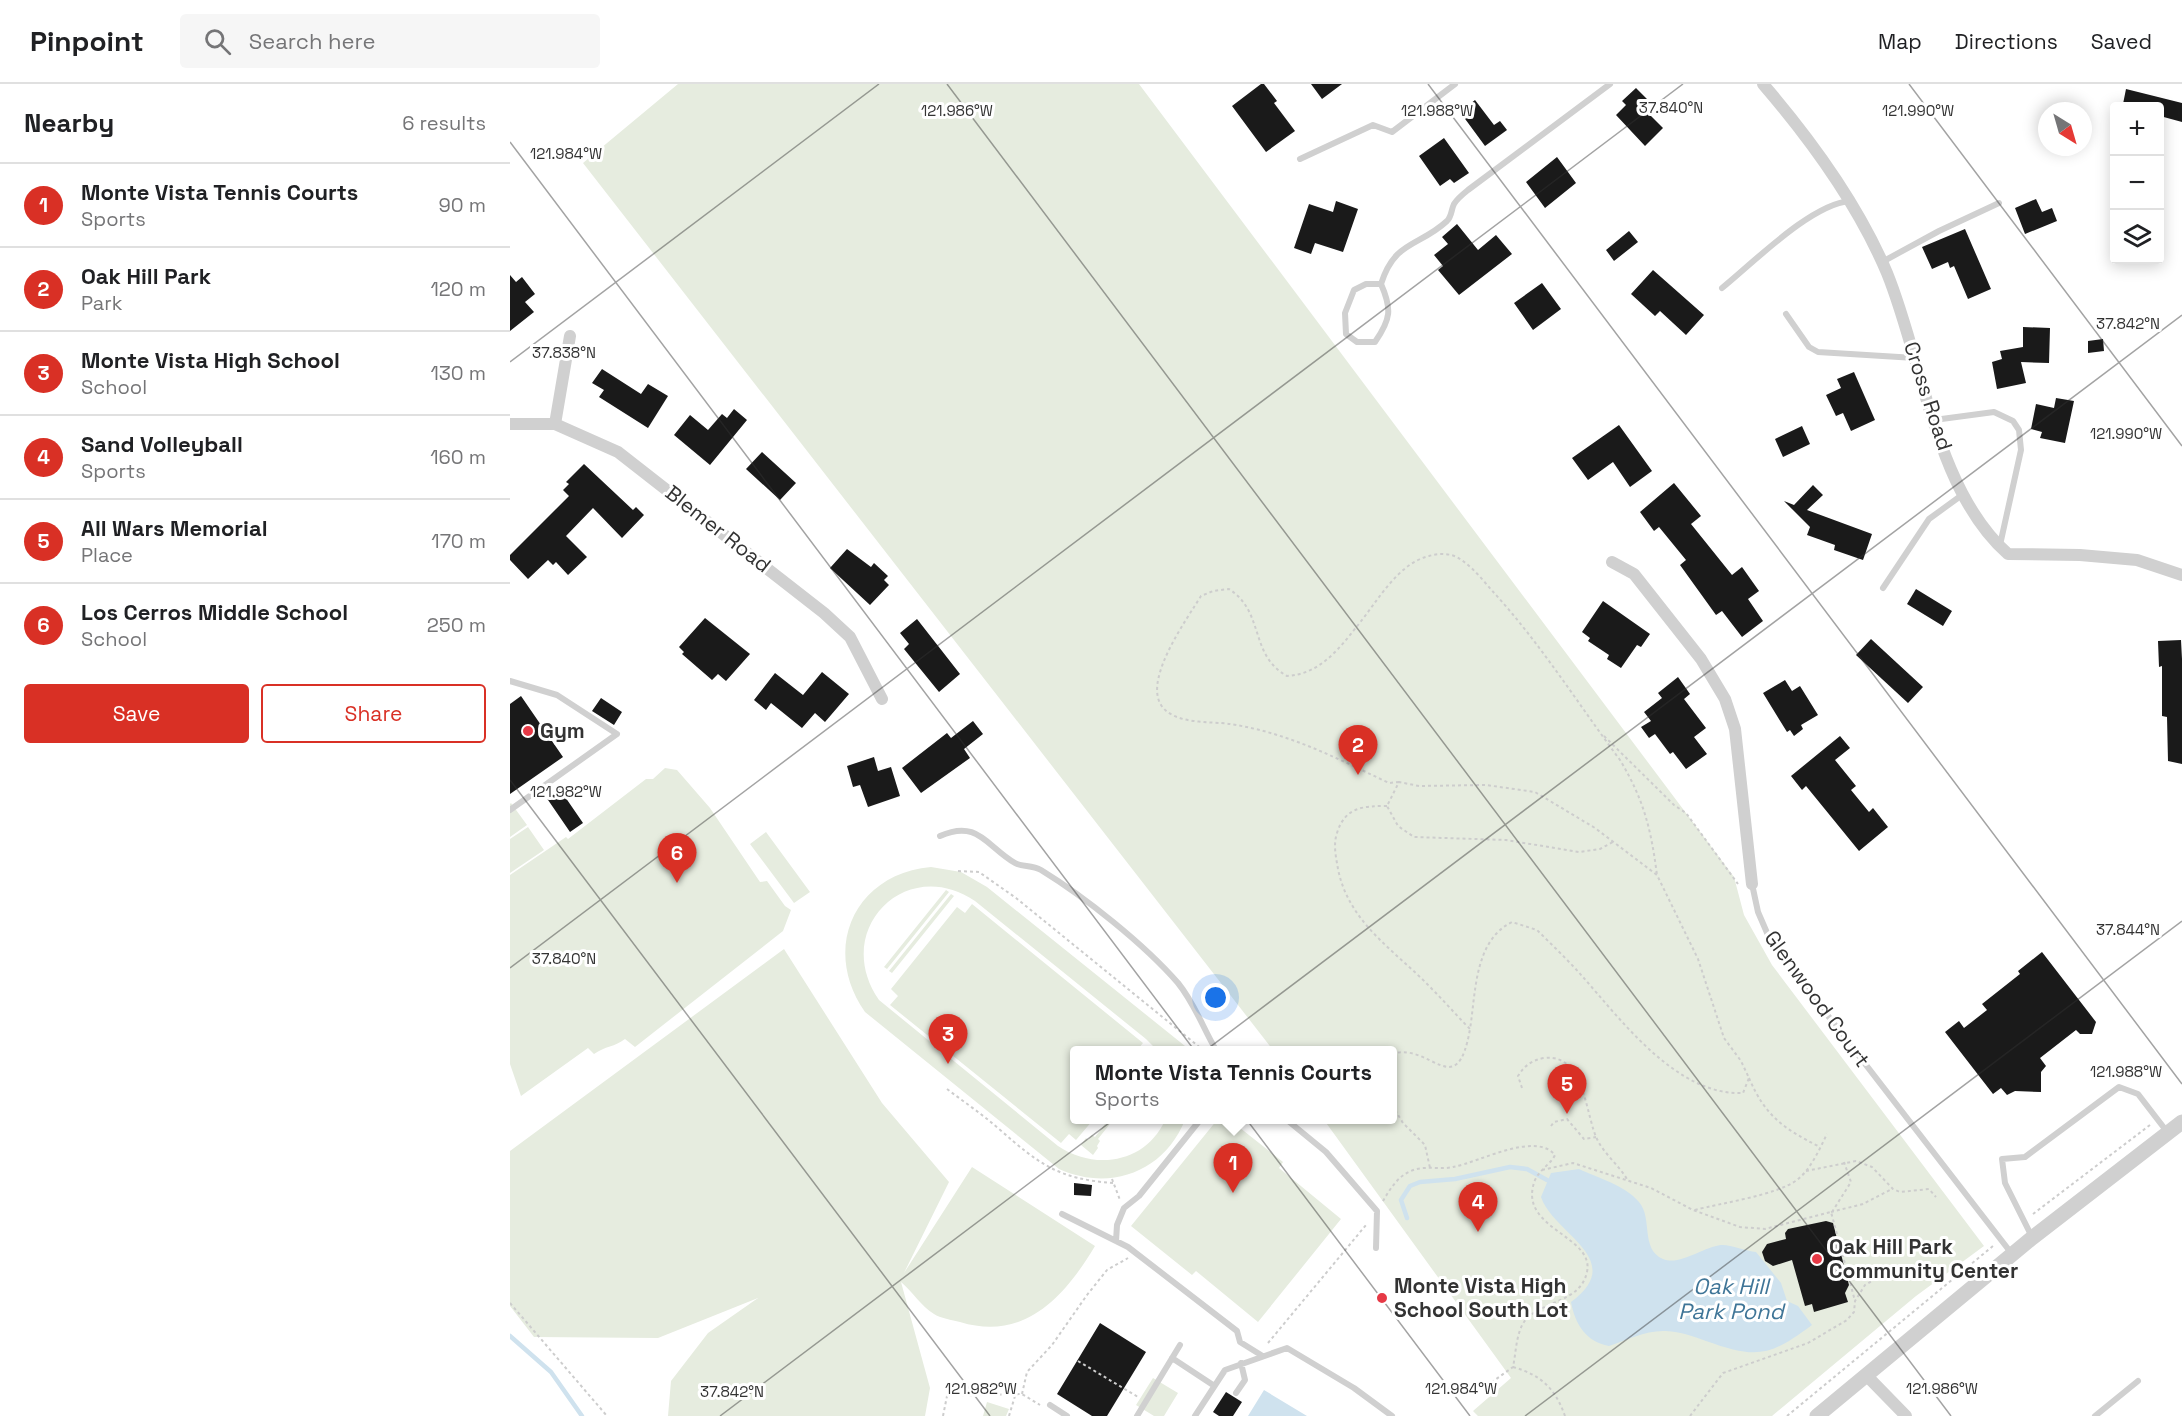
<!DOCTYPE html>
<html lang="en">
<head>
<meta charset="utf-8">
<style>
  body { margin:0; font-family:"Space Grotesk",sans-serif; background:#f6f6f6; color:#202124 }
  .controls { position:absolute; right:18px; top:18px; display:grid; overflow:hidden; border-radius:6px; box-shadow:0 3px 15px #0003 }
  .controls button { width:54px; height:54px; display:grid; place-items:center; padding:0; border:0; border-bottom:2px solid #e0e0e0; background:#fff; color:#202124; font:30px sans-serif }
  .compass { position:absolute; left:1528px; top:18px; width:54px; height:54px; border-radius:50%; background:#fff; box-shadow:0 3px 15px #0003; rotate:143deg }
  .you { position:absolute; left:706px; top:914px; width:21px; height:21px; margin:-15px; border:4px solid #fff; border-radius:50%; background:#1a73e8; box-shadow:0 0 0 9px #1a73e833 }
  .badge { display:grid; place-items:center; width:39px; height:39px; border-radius:50%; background:#d93025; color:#fff; font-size:20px; font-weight:700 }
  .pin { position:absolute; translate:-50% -50px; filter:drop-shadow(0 2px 3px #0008) }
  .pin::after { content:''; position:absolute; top:32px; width:21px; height:18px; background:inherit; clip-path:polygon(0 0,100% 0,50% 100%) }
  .popup { position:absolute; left:560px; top:962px; width:327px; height:78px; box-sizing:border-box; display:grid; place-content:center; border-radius:6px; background:#fff; filter:drop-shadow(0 2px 4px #0005); font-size:20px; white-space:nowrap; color:#757577 }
  .popup b { font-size:22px; color:#202124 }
  .popup::after { content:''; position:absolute; left:50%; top:100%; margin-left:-12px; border:12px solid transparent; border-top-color:#fff }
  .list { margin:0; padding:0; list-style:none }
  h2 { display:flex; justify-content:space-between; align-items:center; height:78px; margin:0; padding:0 24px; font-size:26px }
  h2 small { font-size:20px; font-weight:400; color:#757577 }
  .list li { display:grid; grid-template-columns:39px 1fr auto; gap:18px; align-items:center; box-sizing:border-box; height:84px; padding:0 24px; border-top:2px solid #e0e0e0 }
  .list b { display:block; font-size:22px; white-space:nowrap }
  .list p { margin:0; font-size:20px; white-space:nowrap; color:#757577 }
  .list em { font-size:20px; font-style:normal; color:#757577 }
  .actions { display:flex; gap:12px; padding:18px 24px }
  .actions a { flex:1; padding:14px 0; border:2px solid #d93025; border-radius:6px; text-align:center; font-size:21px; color:#d93025 }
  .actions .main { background:#d93025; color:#fff }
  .icon { flex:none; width:33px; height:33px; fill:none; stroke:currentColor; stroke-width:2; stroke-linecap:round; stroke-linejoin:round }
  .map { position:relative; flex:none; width:1672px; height:1332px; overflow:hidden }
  header { display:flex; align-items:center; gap:36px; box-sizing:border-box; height:84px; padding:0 30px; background:#fff; border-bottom:2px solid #e0e0e0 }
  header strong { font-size:28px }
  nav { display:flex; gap:33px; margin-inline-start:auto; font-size:21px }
  .search { width:420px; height:54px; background:#f6f6f6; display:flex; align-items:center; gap:15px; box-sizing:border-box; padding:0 21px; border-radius:6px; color:#757577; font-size:22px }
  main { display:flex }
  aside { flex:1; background:#fff }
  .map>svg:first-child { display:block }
</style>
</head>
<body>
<header>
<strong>Pinpoint</strong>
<div class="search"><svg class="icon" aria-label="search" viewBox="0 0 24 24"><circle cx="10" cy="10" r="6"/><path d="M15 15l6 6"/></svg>Search here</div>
<nav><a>Map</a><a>Directions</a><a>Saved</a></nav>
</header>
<main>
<aside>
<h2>Nearby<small>6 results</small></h2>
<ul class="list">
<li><span class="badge">1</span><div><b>Monte Vista Tennis Courts</b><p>Sports</p></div><em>90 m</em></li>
<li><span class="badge">2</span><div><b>Oak Hill Park</b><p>Park</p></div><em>120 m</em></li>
<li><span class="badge">3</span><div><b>Monte Vista High School</b><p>School</p></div><em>130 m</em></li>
<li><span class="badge">4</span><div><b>Sand Volleyball</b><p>Sports</p></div><em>160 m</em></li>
<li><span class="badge">5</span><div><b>All Wars Memorial</b><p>Place</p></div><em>170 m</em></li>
<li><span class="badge">6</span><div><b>Los Cerros Middle School</b><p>School</p></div><em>250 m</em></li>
</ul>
<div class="actions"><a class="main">Save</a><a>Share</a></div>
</aside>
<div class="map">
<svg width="1672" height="1332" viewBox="0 0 1672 1332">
  <rect width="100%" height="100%" fill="#fff"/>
  <path fill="#e6ecdf" d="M168,0H629L1224,793L1234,831L1262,881L1474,1162L1406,1212L1262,1332H968L963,1327L1001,1294L814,1036H882V966H763L73,79Z
    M155,684L167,686L200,724L250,798L257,797L275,822L281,826L273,847L125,963L115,955C105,963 95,962 84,970L78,964L11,1012L0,980V791L56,753L58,755L136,695H143Z
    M1,719L17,741L0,753V720Z
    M18,743L34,766L0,789V755Z
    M256,748L300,808L284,819L240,760Z
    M421,783L451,788L477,803L680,966H647L636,955L465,817C395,770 321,847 369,916L548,1062C585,1087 636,1079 655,1036H675C654,1088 600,1108 549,1085L355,928C311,865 344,790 421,783Z
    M436,806L439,808L377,885L374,883Z
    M441,810L444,812L382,889L379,887Z
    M462,820L633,959L627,966H564V1036H583L566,1056L559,1050L551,1059L380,921L388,912L381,905L447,823L455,829Z
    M274,865L372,1019L439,1098L394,1189L462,1083L585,1162C555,1212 515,1258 450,1238C442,1236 430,1234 424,1230C411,1222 402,1207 391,1198L420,1304L415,1332H158L161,1297L198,1249L248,1214L148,1254L24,1253L0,1222V1067Z
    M598,1036H603L588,1055L590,1057L587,1062L588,1064L583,1071L571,1061L576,1054L578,1056L582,1051L585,1053Z
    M707,1036H720L773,1078L769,1084L831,1135L748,1238L686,1187L682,1191L621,1142Z
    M643,1294L668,1309L654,1332H644L626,1321Z
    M477,1318L499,1325L496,1332H473Z"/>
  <path fill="#cfe2ee" d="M1069,1085C1088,1094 1115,1101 1129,1118C1143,1134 1130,1165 1153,1175C1170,1182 1193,1163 1211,1161C1219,1160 1236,1167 1246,1168L1271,1199L1277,1217L1288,1222L1302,1241C1259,1273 1247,1275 1196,1257C1183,1252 1171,1248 1156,1247C1136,1246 1117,1256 1099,1262C1076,1258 1065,1240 1061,1218C1119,1175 1043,1150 1031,1113L1041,1089Z
    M754,1306L797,1332H738Z"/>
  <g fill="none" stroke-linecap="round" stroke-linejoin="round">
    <path stroke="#cfe2ee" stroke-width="4.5" d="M897,1134L891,1116L900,1102L910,1098L945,1095L1000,1083L1017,1085L1037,1096
      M0,1252L41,1288L72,1332"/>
  </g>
  <path fill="#1a1a1a" d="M751,0H754L767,17L764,19L785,47L756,68L722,22Z
    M801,0H832L812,15Z
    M1126,4L1139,17L1132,23L1153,44L1135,62L1106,31L1116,21L1112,17Z
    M1616,5L1672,19V38L1650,32V22L1613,20Z
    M965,16L984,41L990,37L997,46L975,62L950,28Z
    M934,54L959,89L944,99L940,95L930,102L909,72Z
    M1047,73L1066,99L1035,124L1016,98Z
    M1526,115L1532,128L1542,124L1547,137L1515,150L1505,124Z
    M826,117L848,125L833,168L805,159L801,170L784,164L799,120L823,128Z
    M947,140L968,166L986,151L1002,170L949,211L928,186L933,182L924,171L938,160L932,153Z
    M1455,145L1481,205L1458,215L1444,182L1440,184L1438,178L1422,185L1412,163Z
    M1119,147L1128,158L1104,177L1096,166Z
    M1143,186L1194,231L1176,251L1150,227L1145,232L1121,210Z
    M0,191L6,198L12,193L25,210L15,218L24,228L0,247Z
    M1032,199L1051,225L1023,246L1004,219Z
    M1513,243L1540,244L1539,279L1511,278L1516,299L1487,305L1482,278L1492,275L1490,267L1513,263Z
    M1593,255L1594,267L1578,269V257Z
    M92,285L131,310L138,300L158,312L138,344L89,313L94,306L82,299Z
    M1344,288L1365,336L1341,347L1333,329L1326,332L1316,311L1331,304L1327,295Z
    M1546,314L1564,317L1555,359L1530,354L1532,348L1521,345L1526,320L1544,324Z
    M224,325L237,336L200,381L164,351L180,331L198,346L212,330L217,334Z
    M1109,341L1142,387L1120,403L1103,378L1078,396L1062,374Z
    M1292,342L1300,360L1273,373L1265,355Z
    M252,368L286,399L270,416L236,385Z
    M74,380L123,426L126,423L134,431L112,454L83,424L56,452L77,473L58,491L46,478L43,481L38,476L18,495L0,476V471L59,412L53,406L59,400L56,398Z
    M1164,399L1191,432L1181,440L1222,491L1232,483L1249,507L1238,515L1253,537L1232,553L1212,527L1206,531L1170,481L1176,476L1149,443L1144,447L1130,428Z
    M1303,401L1313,411L1297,426L1362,450L1353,476L1324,466L1325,461L1297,451L1300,443L1274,417L1284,421Z
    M337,465L361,483L364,479L378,492L374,496L379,501L360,521L320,484Z
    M1406,505L1442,527L1433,542L1397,520Z
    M1093,517L1140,550L1131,563L1127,561L1111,584L1097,575L1099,571L1078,557L1080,554L1072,548Z
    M195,534L240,570L216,597L208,590L202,596L172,570L174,568L169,563Z
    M407,535L450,590L429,608L394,565L399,560L390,549Z
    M1361,555L1413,603L1398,619L1346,571Z
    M1671,556L1672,575V680L1658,677L1657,633L1652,632V582L1649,583L1648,557Z
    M312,588L339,610L315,638L305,629L292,644L261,619L256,626L244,616L265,589L293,611Z
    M1168,593L1180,610L1174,615L1196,644L1184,653L1197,670L1176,685L1163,668L1160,670L1145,650L1139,654L1131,643L1141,637L1134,628L1152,614L1148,609Z
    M1275,596L1282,607L1290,602L1308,631L1291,641L1293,645L1284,652L1280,646L1277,648L1253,609Z
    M11,612L53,673L0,710V620Z
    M91,614L112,628L104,641L82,627Z
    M463,637L473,650L454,665L460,674L411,709L392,684L437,649L441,654Z
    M1330,652L1340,664L1325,676L1346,702L1341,706L1359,728L1363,724L1378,743L1349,767L1296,702L1292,706L1281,692Z
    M364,673L368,687L381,683L390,712L358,723L350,701L343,703L337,682Z
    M49,704L73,739L60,748L36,713Z
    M1532,868L1586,938L1582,950H1570L1566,946L1530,974L1536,982L1531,988V1008L1505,1007L1497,1011L1491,1004L1483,1010L1435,948L1449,937L1454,944L1477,926L1472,920L1510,890L1508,887Z
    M564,1099L582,1101L581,1112L564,1111Z
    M1316,1137L1323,1139L1339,1201L1335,1209L1338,1218L1304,1228L1302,1220L1295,1222L1282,1176L1263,1182L1255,1177L1252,1168L1257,1160L1276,1155L1275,1149L1278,1145Z
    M590,1239L636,1268L597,1332H582L547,1310Z
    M716,1308L732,1318L723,1332H709L703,1328Z"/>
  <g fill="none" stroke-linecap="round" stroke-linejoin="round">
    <path stroke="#cdcdcd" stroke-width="2" stroke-dasharray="3 3" stroke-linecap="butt" d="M1094,652L1164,721L1176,729L1228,800
      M889,698L879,699C826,674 779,649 720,640C700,637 664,641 651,621C634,594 677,535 691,512L703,507L719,505C755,528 739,571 777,592C810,590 829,565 848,541C867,518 888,479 919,472C929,469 942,469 950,475C964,484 975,499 986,511C1032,562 1069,621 1110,676C1134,716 1141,745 1147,791
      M877,722C853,722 835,723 827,749C823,761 826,773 828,785C839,840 886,867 922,905C935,918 947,932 960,945C966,908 964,857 1002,838L1027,846C1042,861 1058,876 1072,892C1112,937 1167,1012 1233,1009L1239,994L1231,977L1214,954L1188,875L1147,791L1085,744L1025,708L976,701L909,702L889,698L877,722L888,742L904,753L996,756L1069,768L1090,765L1103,758
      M448,787L469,788L506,814L693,966
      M882,970C920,957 947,1021 960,945
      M1239,994C1255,1032 1274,1045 1310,1063
      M1012,1004L1008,992C1014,982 1022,976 1034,974C1076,969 1075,1033 1088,1057C1096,1072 1110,1082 1118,1097
      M437,1005C454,1018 472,1030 489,1045C529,1080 548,1095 603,1099
      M882,1021L893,1039L915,1061L920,1084
      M1041,1042L1044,1038L1057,1035L1074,1055L1086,1053
      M1032,1086L1063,1079L1141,1104L1183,1126L1230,1143L1255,1145L1321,1128L1345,1217
      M1296,1087L1346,1077L1362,1083L1383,1105L1390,1108L1419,1105L1426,1113
      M602,1095L610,1116
      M873,1117C880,1105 888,1092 901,1087C914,1081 930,1086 943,1083C970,1078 1025,1047 1045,1071C1040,1081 1030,1085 1025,1096C1006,1145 1085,1151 1077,1188C1070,1220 1030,1216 1014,1238C1006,1250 1006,1269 1003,1283L978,1301
      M1185,1126C1211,1119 1267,1111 1287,1096C1301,1085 1309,1066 1317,1050
      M1321,1128L1353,1120L1382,1105
      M1322,1128L1341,1098L1334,1078
      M1523,1130L1640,1041
      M0,1219L97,1332
      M758,1259L856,1141
      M568,1277L628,1313
      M1003,1283C1031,1291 1045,1304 1055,1332
      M512,1310L517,1288L542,1261L577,1211L597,1186L618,1174
      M433,1332L437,1312L512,1310L530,1321
      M499,1332L505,1312
      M1180,1332L1213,1289L1298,1259L1337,1236L1344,1228L1345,1217L1355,1201L1372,1191
      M1277,1332L1483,1162"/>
    <path stroke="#d0d0d0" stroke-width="6" d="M790,75L863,41L882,48L945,0
      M1372,178L1429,147L1489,119
      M871,200H856L844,206L835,229L836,250L847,258H865C881,235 882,225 871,200C885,156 909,163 937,137C942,132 941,126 944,120C947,115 953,110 958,106L1100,0
      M1212,204C1243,179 1301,120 1340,117
      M1276,230L1299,263L1308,268L1405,274
      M1424,336L1484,328L1503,337L1509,346L1511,366L1490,461
      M1373,504L1419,435L1452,411
      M0,597L47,611L107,650L0,726
      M430,752C468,735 476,762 505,779C512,783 522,781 531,786C575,813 634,860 668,899C685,920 693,944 706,966
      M1242,800L1248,828L1261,858L1502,1170
      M777,1036L816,1068L867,1127L866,1164
      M552,1130L618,1163L727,1247L730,1258L751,1271
      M1522,1153L1495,1099L1492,1075L1515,1073L1609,1003L1628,1010L1658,1049
      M606,1157L607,1141L614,1124L629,1112L690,1036
      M662,1274L703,1301
      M726,1309L735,1296L731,1279
      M540,1321L557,1332
      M627,1332L670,1261
      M685,1332L715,1286L777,1264L844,1304L882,1332
      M1585,1332L1628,1297"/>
    <path stroke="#d0d0d0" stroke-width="12" d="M1253,0C1302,57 1348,120 1377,189C1413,277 1425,406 1498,470L1570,471L1627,476L1672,491
      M0,340H45L108,368L314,529L340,553L372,615
      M45,340L60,252
      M1102,478L1124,490L1191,575L1215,615L1225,645L1242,800
      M1357,1292L1396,1332"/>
    <path stroke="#d0d0d0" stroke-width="15" d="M1307,1332L1522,1154L1672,1038"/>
  </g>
  <path fill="none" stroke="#333" stroke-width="1.5" stroke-opacity="0.45" d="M437,0L1441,1332M918,0L1672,1000M1399,0L1672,362M0,58L960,1332M0,278L369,0M0,696L480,1332M0,884L1173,0M210,1332L1672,231M1015,1332L1672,837"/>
  <g fill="#e63946" stroke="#fff" stroke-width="2">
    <circle cx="18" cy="647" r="6"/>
    <circle cx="1307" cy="1175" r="6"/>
    <circle cx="872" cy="1214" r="6"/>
  </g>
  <g text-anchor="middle" stroke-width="6" stroke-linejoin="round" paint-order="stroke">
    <g font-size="21" fill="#333" stroke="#fff">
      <text transform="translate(1418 312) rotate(72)" y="7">Cross Road</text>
      <text transform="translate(208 445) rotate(38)" y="7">Blemer Road</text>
      <text transform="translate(1307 915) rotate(54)" y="7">Glenwood Court</text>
    </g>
    <g font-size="21" font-weight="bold" fill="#333" stroke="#fff" text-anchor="start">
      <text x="30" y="654">Gym</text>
      <text x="1319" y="1170">Oak Hill Park<tspan x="1319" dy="24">Community Center</tspan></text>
      <text x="884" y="1209">Monte Vista High<tspan x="884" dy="24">School South Lot</tspan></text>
    </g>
    <g font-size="22" font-style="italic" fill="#3f7597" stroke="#fff">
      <text x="1221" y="1210">Oak Hill<tspan x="1221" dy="25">Park Pond</tspan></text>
    </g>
  </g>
  <g font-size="15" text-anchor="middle" fill="#333" stroke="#fff" stroke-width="6" stroke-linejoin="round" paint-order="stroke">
    <text x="1161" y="29">37.840°N</text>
    <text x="447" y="32">121.986°W</text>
    <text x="1408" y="32">121.990°W</text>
    <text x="927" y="32">121.988°W</text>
    <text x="56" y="75">121.984°W</text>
    <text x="1618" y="245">37.842°N</text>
    <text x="54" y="274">37.838°N</text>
    <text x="1616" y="355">121.990°W</text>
    <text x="56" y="713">121.982°W</text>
    <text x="1618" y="851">37.844°N</text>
    <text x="54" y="880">37.840°N</text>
    <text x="1616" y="993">121.988°W</text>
    <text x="471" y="1310">121.982°W</text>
    <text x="951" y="1310">121.984°W</text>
    <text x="1432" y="1310">121.986°W</text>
    <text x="222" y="1313">37.842°N</text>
  </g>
</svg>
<div class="controls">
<button>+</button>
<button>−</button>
<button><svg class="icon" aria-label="layers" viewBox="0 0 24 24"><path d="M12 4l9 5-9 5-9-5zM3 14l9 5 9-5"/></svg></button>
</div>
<svg class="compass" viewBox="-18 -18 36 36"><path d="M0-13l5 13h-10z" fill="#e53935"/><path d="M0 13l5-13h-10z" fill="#757577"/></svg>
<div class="you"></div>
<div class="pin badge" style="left:723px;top:1109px">1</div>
<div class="popup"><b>Monte Vista Tennis Courts</b>Sports</div>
<div class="pin badge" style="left:848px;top:691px">2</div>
<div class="pin badge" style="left:438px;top:980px">3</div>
<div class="pin badge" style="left:968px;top:1148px">4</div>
<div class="pin badge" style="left:1057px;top:1030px">5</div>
<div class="pin badge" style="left:167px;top:799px">6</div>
</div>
</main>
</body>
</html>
